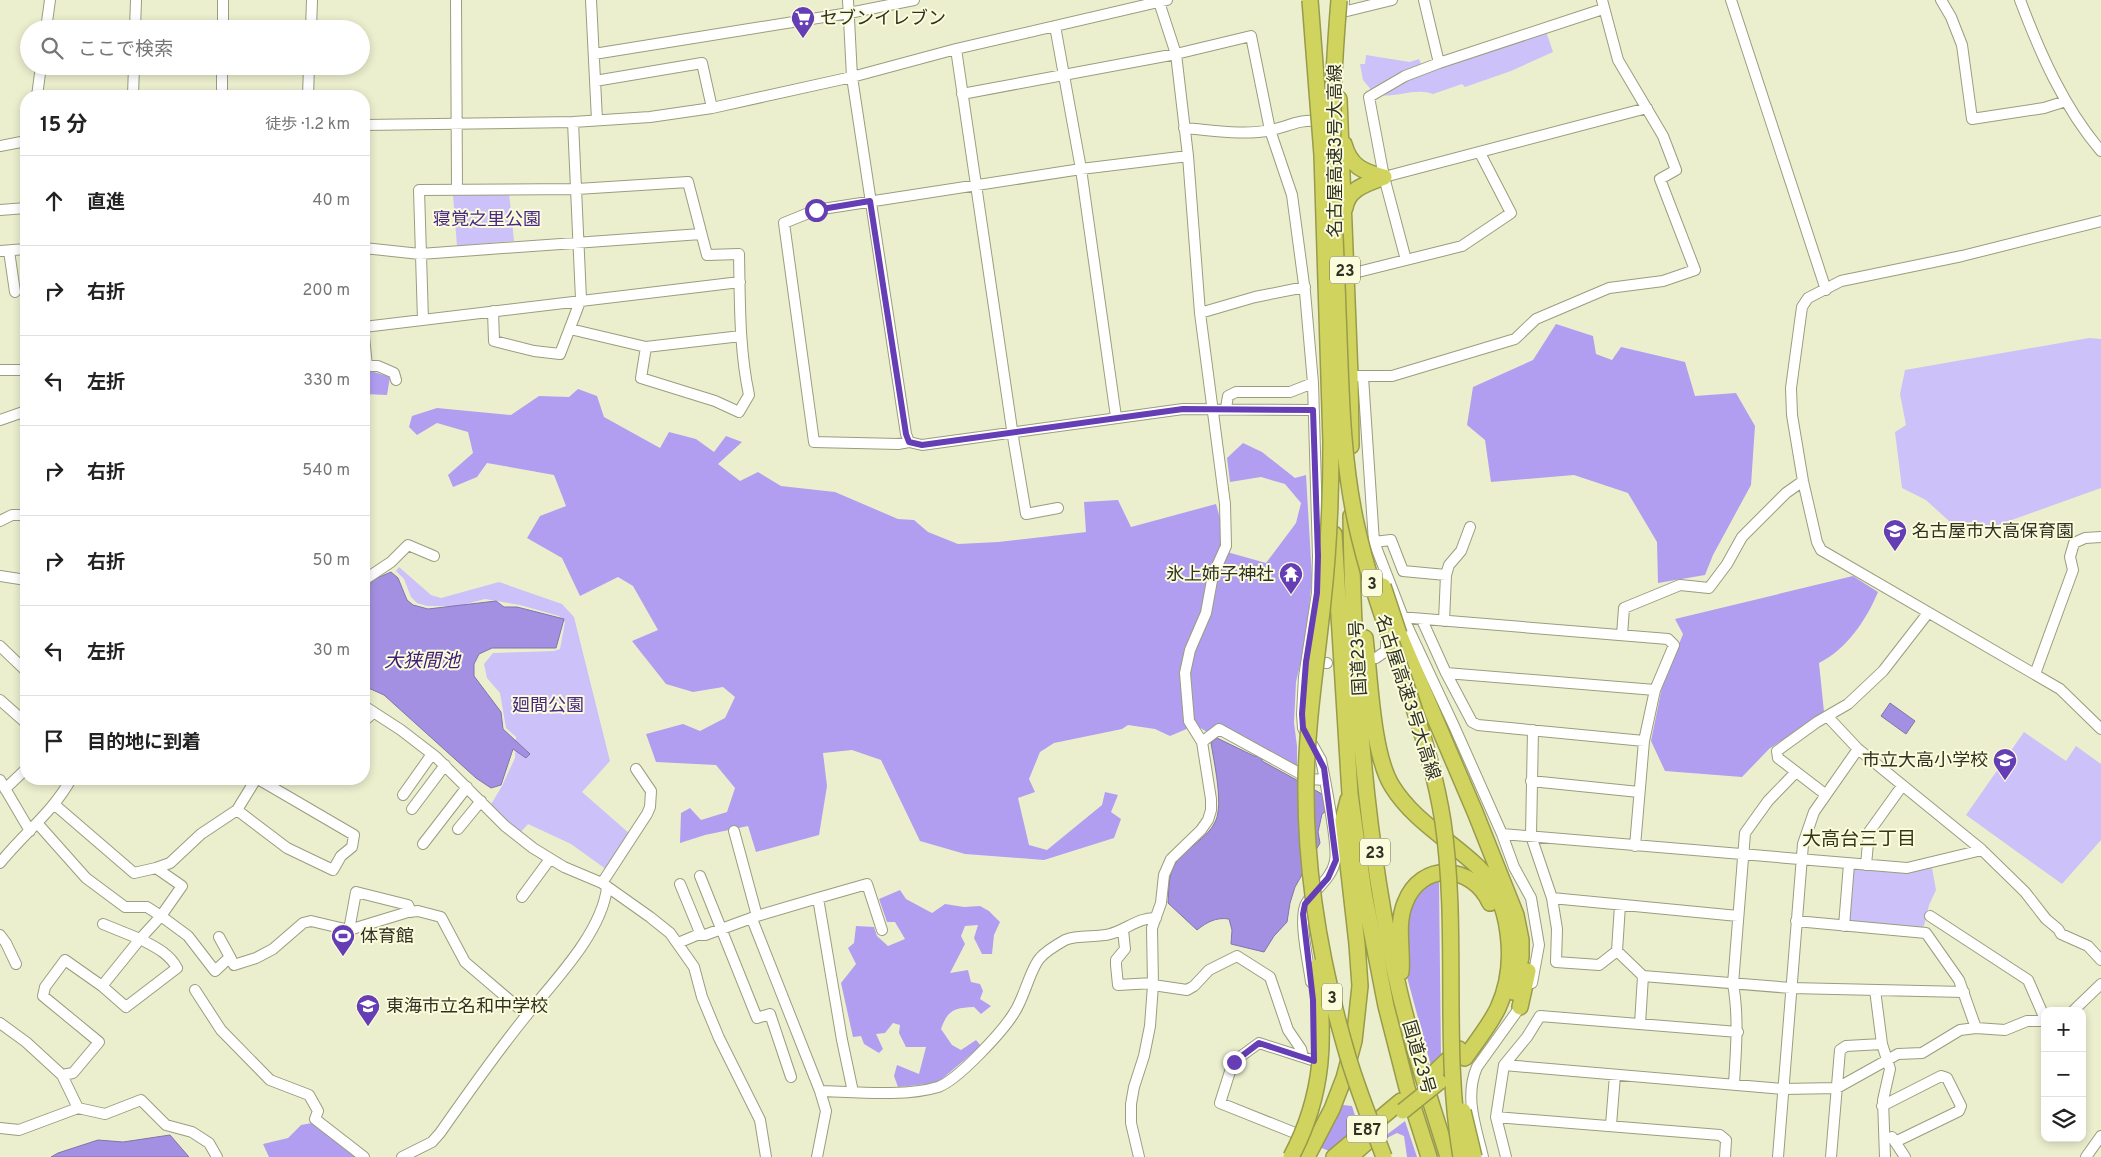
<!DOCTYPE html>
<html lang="ja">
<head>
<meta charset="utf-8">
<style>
  body { margin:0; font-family:Overpass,"Noto Sans JP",sans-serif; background:#f2f2f2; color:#222 }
  .controls { position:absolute; right:15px; bottom:15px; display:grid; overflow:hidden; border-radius:10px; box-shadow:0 2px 8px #0003 }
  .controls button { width:45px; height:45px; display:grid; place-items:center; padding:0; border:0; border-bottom:1px solid #e0e0e0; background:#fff; color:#222; font:25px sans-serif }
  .stop { position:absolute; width:15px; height:15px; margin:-11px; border:4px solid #653db5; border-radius:50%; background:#fff }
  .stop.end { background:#653db5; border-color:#fff; box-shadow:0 1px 5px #0008 }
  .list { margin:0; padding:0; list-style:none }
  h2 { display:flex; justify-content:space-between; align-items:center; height:65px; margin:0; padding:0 20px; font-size:21px }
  h2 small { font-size:16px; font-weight:400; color:#767676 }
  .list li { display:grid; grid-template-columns:32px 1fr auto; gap:15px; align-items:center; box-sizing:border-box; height:90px; padding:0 20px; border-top:1px solid #e0e0e0 }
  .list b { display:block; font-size:19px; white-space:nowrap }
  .list em { font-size:16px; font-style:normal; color:#767676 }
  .icon { flex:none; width:28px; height:28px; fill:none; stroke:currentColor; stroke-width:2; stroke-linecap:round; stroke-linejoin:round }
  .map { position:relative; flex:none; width:2101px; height:1157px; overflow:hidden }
  .search { position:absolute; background:#fff; box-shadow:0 2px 8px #0003; left:20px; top:20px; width:350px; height:55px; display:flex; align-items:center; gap:12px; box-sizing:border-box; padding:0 18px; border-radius:28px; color:#767676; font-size:19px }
  .panel { position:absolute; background:#fff; box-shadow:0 2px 8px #0003; left:20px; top:90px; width:350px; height:695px; border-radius:20px }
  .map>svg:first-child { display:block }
</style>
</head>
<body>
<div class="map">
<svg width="2101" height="1157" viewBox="0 0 2101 1157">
  <rect width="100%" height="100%" fill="#ecefce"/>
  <path fill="#ccc1f8" d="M1546,31L1553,52L1511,71L1465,87L1462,84L1433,94C1416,87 1396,98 1377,95L1407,78Z
    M1366,55L1410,62L1419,59L1422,66L1373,92L1363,80L1360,64H1365Z
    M509,193L514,241L457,246L453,195Z
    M2089,338L2101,339V488L1995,526L1975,527L1950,522L1926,500L1902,488L1895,432L1906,425L1900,394L1905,370Z
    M399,567L431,595L441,598L499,582L562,604L574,617L610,761L582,792L630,834L610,872L571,844L528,824L519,834L490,806L502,786L515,758L516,737L506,728L500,693L487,678L484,664L493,653L554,651L560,649L565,622L559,616L520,605L485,599L458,606H427L417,603L411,597L404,579L396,571Z
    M2024,732L2066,761L2076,746L2101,764V840L2062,884L1966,815Z
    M1928,866L1932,868L1936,890L1929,905L1924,926L1921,928L1849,922L1853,868Z"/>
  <path fill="#b19ef1" d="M1556,324L1593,336L1596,354L1612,360L1621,347L1685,362L1695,396L1736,393L1755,426L1751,485L1713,555L1705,575L1658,583L1657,542L1628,493L1574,475L1491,482L1485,440L1467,425L1473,387L1533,360Z
    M364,369L390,377L387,395L364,394Z
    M578,389L597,396L604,417L660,448L669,432L696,439L714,452L726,436L742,442L718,464L740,481L758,472L781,486L835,492L898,519L914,520L928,532L958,544L998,542L1086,532L1084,502L1118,500L1131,527L1216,504L1221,522L1220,550L1266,563L1296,523L1301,503L1285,484L1261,477L1230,482L1227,458L1243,443L1262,452L1295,478L1306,475L1312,578L1306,640L1296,682L1294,723L1297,746V767L1221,725L1210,734L1196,725L1170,736L1155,729L1128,725L1122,729L1054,743L1040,752L1029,779L1035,792L1018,798L1029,845L1047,850L1102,805L1105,792L1118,795L1111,812L1121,819L1114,838L1044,860L965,854L920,841L881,760L852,750L823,753L827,786L819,835L756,852L748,826L705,835L680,843L681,813L690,808L701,820L727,812L735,788L716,765L656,762L646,734L683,724L700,731L725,718L735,697L723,687L693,692L666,684L632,641L658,630L633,586L618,577L580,596L562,558L527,538L540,516L566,506L554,475L487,463L477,477L453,487L448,475L473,453L468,432L437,423L417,435L409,427L412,416L437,408L511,415L539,396L569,397Z
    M1853,576L1878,592C1867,619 1846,650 1819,663L1824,712L1769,749L1742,777L1665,771L1651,741L1662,687L1683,634L1675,619Z
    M1439,882L1441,1058L1431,1066L1407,977L1406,919L1413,899L1427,885Z
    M900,890L906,899L932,913L945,904L964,907L980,906L989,911L1000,922L994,935L992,954H982L974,938L978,925L965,926L961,936L965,944L950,973L968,970L971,982L980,984L983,991L980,999L991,1006L981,1014L974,1007C955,1008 948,1009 941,1029L952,1045L961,1050L976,1040L981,1046L937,1083L898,1087L894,1076L897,1065L919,1074L926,1047H906L899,1033L900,1025L893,1023L885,1033L876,1034L883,1049L879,1053L864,1044L861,1036L853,1037L841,983L856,964L848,948L854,943L856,926L874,927L877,936L888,946L905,939L895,922H887L879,899Z
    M1343,1105L1352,1106L1358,1125L1329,1151L1319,1147L1334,1124Z
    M1405,1121L1417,1157H1407L1404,1136L1397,1133L1387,1138L1385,1136Z
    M312,1123L359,1157H269L263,1144L288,1138L301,1125Z"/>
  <path fill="#a490e2" stroke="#8174a9" d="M391,572L398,578L407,600L413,605L428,609L496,601L504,607H517L564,619L556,648H492L479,654L474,664V676L501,712L503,729L530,754L526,758L513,749L501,785L491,788L476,778L384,695L364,686V591L375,579Z
    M1890,703L1915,721L1906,734L1881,716Z
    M1217,738L1254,756H1262V761L1322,794L1325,812L1322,814L1318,832L1320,843L1295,887L1290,903L1287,922L1274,936L1264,952L1231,944L1232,930L1229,919C1216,917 1207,922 1197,930L1168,903C1169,892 1168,879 1173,868C1182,847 1215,838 1218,812C1221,794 1214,761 1211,743Z
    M170,1135L189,1157H51L58,1153L98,1140L123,1142Z"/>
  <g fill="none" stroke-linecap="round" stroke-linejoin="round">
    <g stroke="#9b9d7e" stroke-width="12">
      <path id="minor" d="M456,0L457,189
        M591,0L597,120
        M848,0L852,77L906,434L909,442
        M1424,0L1439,63
        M1731,0L1826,290
        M1941,0L1951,17L1962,45L1972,119L2044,108L2066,101
        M2020,0C2040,53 2064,108 2101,151
        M1344,1L1343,12L1392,0
        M1055,26L1081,169L1116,417
        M46,29L50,0
        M135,29L136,0
        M223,29V0
        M311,29L312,0
        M956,49L1014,443L1026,514L1058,508
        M594,54L849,13L914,0
        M595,81L702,63L712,108
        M962,94L1176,54L1251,36L1270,130L1292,195L1305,292L1313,383L1318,556L1317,593L1304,677L1302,714L1303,728L1321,760L1325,780
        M37,96L41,66
        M133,96L134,66
        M222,96V66
        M308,96L309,66
        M364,125L573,122L650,117L712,108L852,77L956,49L1167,0
        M1184,128C1212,130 1243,136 1271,130C1287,127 1299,119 1317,121
        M0,146L26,141
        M1188,156L1081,169L816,210L784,223L814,442L898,444L909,442L922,445L1183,409L1313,410
        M1384,177L1647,108
        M0,210L26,208
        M2101,221L1962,256L1841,281L1808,298L1802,307L1791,388L1792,415L1803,481L1817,542L1821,550L2060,689L2101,729
        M364,248L420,254L701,234
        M0,251L26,249
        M9,251L15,292
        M1406,260L1384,177L1369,97L1405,76L1439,63L1603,9
        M1346,275L1462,246L1511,213L1480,153
        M493,311L494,341L534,351L560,354L581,299L573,122
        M1200,313L1255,297L1305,287
        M423,320L419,190L577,189L688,182L707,255L739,254C740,301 739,348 749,395L739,412L715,401L641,378L646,347L570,329
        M364,327L740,282
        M364,336L367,366H378L394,373L396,380
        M646,347L741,336
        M0,370H26
        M1356,376H1392L1515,339L1536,319L1609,288L1663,281L1695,270L1660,179L1676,170L1663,136L1618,60L1602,0
        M1363,377L1374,542L1403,617L1454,726L1502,834L1514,867L1531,898L1539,945L1532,983
        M1226,408L1228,396L1236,392H1290L1313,383
        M0,420L26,411
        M0,521L12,515H26
        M1374,542L1391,540L1403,571L1446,575
        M0,576L26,580
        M364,580L391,562L408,545L434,556
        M1400,617L1668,639L1674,645L1655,690L1644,741L1635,846
        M1422,620L1446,673L1472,722L1478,725L1644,741
        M1444,621L1446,575L1449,565L1461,551L1470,527
        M1622,635L1624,608L1680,585L1709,588L1727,564L1742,537L1786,493L1803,481
        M0,646L26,671
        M1376,658L1386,651V635
        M1310,662L1327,663
        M1446,673L1655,690
        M2035,674L2073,570L2070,557L2074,543L2085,538L2101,537
        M0,700L26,723
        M364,706L401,730L436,757L505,826L533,848L564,867L602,883L650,917L670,933L694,967L702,997L719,1038L760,1120L766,1157
        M1828,717L1858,749L1982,850L2025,892L2046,919L2058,929L2061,934L2088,946L2101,960
        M364,721L373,713
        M1533,730L1531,836L1552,898L1557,929L1556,962L1599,965L1617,951L1620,905
        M1202,742L1219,729L1310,779L1325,780C1328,797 1338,847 1335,861C1332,878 1316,888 1307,902C1297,916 1309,965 1311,982
        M0,780L30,831
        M1531,781L1639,792
        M5,789L26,769
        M1825,794L1778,758L1777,751L1817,722L1848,704L1883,671L1928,613
        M403,795L432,754
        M55,805L134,873L156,868L170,863L201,834L237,810L256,779
        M412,809L445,765
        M237,810L287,848L333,870L341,856L352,847L354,835L258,779
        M38,824L86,878L125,907H147L161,916L140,939C155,947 169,953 177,968L126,1007L102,986L65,960L45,987L43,996L99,1042L73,1073L62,1075
        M458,829L481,801
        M734,831L757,916
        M1502,834L1907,868L1982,850
        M423,844L467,787
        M0,863C24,833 52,813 71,779
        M1866,865L1869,832L1902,786
        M156,868L182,886L161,916L188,936L215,971L230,957L234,965L256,958L273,949L303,923L311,921L349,930L408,912L418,911L441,917L465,962L527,1015
        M700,876L757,1018L770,1014L791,1077
        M602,883L647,814L650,807L651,791L636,769
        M680,884L701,935
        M522,897L550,859
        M818,898L867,884L882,930
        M1552,898L1738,916
        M1930,916L2028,980L2045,1019
        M752,919L820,1091C854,1092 906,1097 938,1087C958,1080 1003,1031 1014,1013C1024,999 1030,969 1040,958C1045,952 1058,944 1065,940C1079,934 1096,938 1110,934C1126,930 1139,917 1156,918
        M1796,921L1926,933L1959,980L1976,1028
        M1844,926L1849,864
        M349,930L356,892L408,905L411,912
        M1123,930L1125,949L1116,960V965L1118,985L1153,983
        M0,935L6,943L16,964
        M219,937L230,957
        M678,943L697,935H705L757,916L818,898L842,1040L853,1092
        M1617,951L1643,976L1791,988L1964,992
        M1153,985L1187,990L1194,986L1209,970L1237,956L1270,977L1288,1030L1301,1049L1303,1057
        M102,986L140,939L103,924
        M195,990L221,1030L270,1080L309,1095L318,1111L315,1119L364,1157
        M1875,990L1882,1044L1890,1069L1883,1100L1885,1157
        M2073,1011L2101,984
        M0,1023L26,1042L62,1075L78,1108L19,1130L0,1128
        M1640,1024L1643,976
        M1504,1065L1783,1089L1837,1088L1898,1054L1922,1053L1960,1030L1976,1028L2005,1030L2027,1021H2045
        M1734,1084C1736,1050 1739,1017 1733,984L1745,833L1768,801L1795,773
        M1882,1106L1941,1076L1947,1078L1961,1106L1959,1111L1895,1142
        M78,1108L105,1114L141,1100L166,1125L192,1132L209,1143L217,1157
        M1496,1117L1720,1135L1726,1140L1725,1157
        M1611,1125L1615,1075
        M1295,1133L1220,1103L1233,1062L1259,1043L1315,1061
        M1892,1137L1905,1157
        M402,1157L432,1142L440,1133C468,1093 496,1053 526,1016C554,981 601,934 607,888
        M817,1157L826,1111L820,1091
        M1139,1157L1131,1123V1104L1134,1087L1144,1056L1150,1026L1153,985L1152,928L1161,903L1164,875L1171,859L1201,830L1208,820L1211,810V799L1202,742L1189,721L1185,673L1190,650L1206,613L1213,575L1226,546L1225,504L1200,313L1188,156L1176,54L1159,2
        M1483,1157C1476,1127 1464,1097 1477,1067L1523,1003
        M1506,1157L1496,1117L1504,1065L1527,1037L1540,1016L1738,1032
        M1778,1157L1803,844L1814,812L1858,749
        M1831,1157L1840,1050L1846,1046L1882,1044
        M2086,1157L2101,1136"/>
    </g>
    <g stroke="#989b4a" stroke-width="18">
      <path id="highway" d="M1339,99L1350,375L1351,446
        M1344,144C1350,166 1363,172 1384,177
        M1345,208C1348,188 1367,184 1384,177
        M1351,516C1353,670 1364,840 1399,990C1412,1046 1431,1102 1448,1157
        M1334,534L1350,794L1364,893L1386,1006L1407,1088L1429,1157
        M1399,634L1475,812L1516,915L1521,940V957L1513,992
        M1365,638C1370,677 1372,754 1392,786C1413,820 1448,839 1477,866C1512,899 1518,965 1498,1008C1490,1025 1476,1042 1465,1058
        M1401,972C1403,950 1396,925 1405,903C1421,861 1472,864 1490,903
        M1520,1007L1528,971
        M1436,1071L1459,1049
        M1307,1157L1332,1109L1344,1078L1354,1041L1357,1014L1360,986L1357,944L1343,820L1348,800
        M1334,1157L1401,1101
        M1350,1157L1375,1135"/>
    </g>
    <use href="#minor" stroke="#fff" stroke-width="10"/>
    <use href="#highway" stroke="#d0d45e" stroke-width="15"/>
    <g stroke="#989b4a" stroke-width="18" stroke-linecap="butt">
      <path id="highway-bridge" d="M1310,0L1322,155L1331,442C1331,495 1329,548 1323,601C1317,661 1307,720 1306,782C1305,871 1321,964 1346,1050C1356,1086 1371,1122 1384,1157
        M1339,0C1336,37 1333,74 1333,112C1331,178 1336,245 1338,312C1341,382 1341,454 1356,523C1378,625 1427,719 1443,822C1459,933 1442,1046 1461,1157
        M1383,586L1399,634
        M1403,1111L1439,1082
        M1463,1111L1474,1157
        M1291,1157C1325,1093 1325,1037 1317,967"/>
    </g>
    <use href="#highway-bridge" stroke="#d0d45e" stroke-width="15"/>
  </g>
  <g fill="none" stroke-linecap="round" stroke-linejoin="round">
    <path stroke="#653db5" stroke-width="6" d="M816,210L870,201L906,434L909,442L922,445L1183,409L1313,410L1318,556L1317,593L1306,662L1302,714L1303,728L1324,768L1336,860L1328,878L1305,904L1303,914L1313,1000L1314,1061L1259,1043L1234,1062"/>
  </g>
  <defs>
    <g id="supermarket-pin" transform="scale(1.25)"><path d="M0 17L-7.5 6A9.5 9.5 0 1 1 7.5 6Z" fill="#653db5" stroke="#fafcdb"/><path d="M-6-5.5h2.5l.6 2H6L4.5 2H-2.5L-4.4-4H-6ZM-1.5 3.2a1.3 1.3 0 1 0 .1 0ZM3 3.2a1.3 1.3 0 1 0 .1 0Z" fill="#fff"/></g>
    <g id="school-pin" transform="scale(1.25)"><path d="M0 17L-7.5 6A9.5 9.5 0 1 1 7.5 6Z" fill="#653db5" stroke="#fafcdb"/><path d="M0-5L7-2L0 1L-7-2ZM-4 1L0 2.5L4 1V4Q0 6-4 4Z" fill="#fff"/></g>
    <g id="temple-pin" transform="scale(1.25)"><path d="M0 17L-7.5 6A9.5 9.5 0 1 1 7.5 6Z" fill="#653db5" stroke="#fafcdb"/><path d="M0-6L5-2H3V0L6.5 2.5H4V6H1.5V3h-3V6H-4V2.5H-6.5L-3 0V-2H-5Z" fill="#fff"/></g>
    <g id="stadium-pin" transform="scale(1.25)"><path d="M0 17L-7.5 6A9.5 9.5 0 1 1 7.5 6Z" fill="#653db5" stroke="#fafcdb"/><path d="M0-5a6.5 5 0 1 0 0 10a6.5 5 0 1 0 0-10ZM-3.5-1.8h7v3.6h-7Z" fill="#fff"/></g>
  </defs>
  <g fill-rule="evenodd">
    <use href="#supermarket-pin" x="803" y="18"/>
    <use href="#school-pin" x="1895" y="531"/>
    <use href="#temple-pin" x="1291" y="574"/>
    <use href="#school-pin" x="2005" y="760"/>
    <use href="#stadium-pin" x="343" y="936"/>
    <use href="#school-pin" x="368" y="1006"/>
  </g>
  <g text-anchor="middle" stroke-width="4" stroke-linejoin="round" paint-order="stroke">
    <g fill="#fafcdb" stroke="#6d6e5b" stroke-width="1">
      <rect x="1330" y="256.5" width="30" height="27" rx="4"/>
      <rect x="1362" y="569.5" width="20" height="27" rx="4"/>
      <rect x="1360" y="838.5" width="30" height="27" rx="4"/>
      <rect x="1322" y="983.5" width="20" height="27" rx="4"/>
      <rect x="1347" y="1115.5" width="40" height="27" rx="4"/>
    </g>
    <g font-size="16" font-weight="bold" fill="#303124">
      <text x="1345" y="276">23</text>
      <text x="1372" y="589">3</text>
      <text x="1375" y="858">23</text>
      <text x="1332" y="1003">3</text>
      <text x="1367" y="1135">E87</text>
    </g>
    <g font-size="18" fill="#303124" stroke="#fafcdb" text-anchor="start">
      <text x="820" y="24">セブンイレブン</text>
      <text x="1912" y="537">名古屋市大高保育園</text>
      <text x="1274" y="580" text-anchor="end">氷上姉子神社</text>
      <text x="1988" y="766" text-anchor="end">市立大高小学校</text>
      <text x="360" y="942">体育館</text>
      <text x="386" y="1012">東海市立名和中学校</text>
    </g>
    <g font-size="18" fill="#303124" stroke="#fafcdb">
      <text transform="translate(1335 151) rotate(-90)" y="6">名古屋高速3号大高線</text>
      <text transform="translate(1358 658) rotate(-93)" y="6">国道23号</text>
      <text transform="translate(1408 697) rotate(72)" y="6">名古屋高速3号大高線</text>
      <text transform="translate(1419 1057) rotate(74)" y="6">国道23号</text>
    </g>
    <g font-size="18" fill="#492887" stroke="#fafcdb">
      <text x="487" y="225">寝覚之里公園</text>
      <text x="548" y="711">廻間公園</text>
    </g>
    <g font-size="19" font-style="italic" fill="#3f1b7a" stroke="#fafcdb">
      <text x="422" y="667">大狭間池</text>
    </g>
    <g font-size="19" fill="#35361b" stroke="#fafcdb">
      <text x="1859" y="845">大高台三丁目</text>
    </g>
  </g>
</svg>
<div class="controls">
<button>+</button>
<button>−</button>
<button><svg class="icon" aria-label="layers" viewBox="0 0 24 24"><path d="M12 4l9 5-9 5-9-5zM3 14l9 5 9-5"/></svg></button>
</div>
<div class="stop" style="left:816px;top:210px"></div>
<div class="stop end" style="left:1234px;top:1062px"></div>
<div class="search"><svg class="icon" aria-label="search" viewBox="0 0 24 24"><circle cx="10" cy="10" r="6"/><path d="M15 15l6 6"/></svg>ここで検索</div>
<section class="panel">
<h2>15 分<small>徒歩 · 1.2 km</small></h2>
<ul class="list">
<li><svg class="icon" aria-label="ahead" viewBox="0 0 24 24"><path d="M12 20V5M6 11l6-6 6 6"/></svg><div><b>直進</b></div><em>40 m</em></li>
<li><svg class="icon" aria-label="right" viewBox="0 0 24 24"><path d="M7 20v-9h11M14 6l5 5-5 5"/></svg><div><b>右折</b></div><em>200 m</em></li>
<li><svg class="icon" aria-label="left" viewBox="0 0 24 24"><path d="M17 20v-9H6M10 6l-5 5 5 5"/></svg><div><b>左折</b></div><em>330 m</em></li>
<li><svg class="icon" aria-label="right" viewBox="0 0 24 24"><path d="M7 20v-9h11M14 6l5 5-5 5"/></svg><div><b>右折</b></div><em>540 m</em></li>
<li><svg class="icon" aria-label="right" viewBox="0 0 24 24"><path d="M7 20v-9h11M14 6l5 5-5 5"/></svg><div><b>右折</b></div><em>50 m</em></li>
<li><svg class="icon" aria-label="left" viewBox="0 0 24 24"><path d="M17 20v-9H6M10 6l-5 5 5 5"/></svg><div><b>左折</b></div><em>30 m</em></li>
<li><svg class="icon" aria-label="arrive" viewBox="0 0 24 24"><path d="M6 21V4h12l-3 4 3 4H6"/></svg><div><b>目的地に到着</b></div></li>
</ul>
</section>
</div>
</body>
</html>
